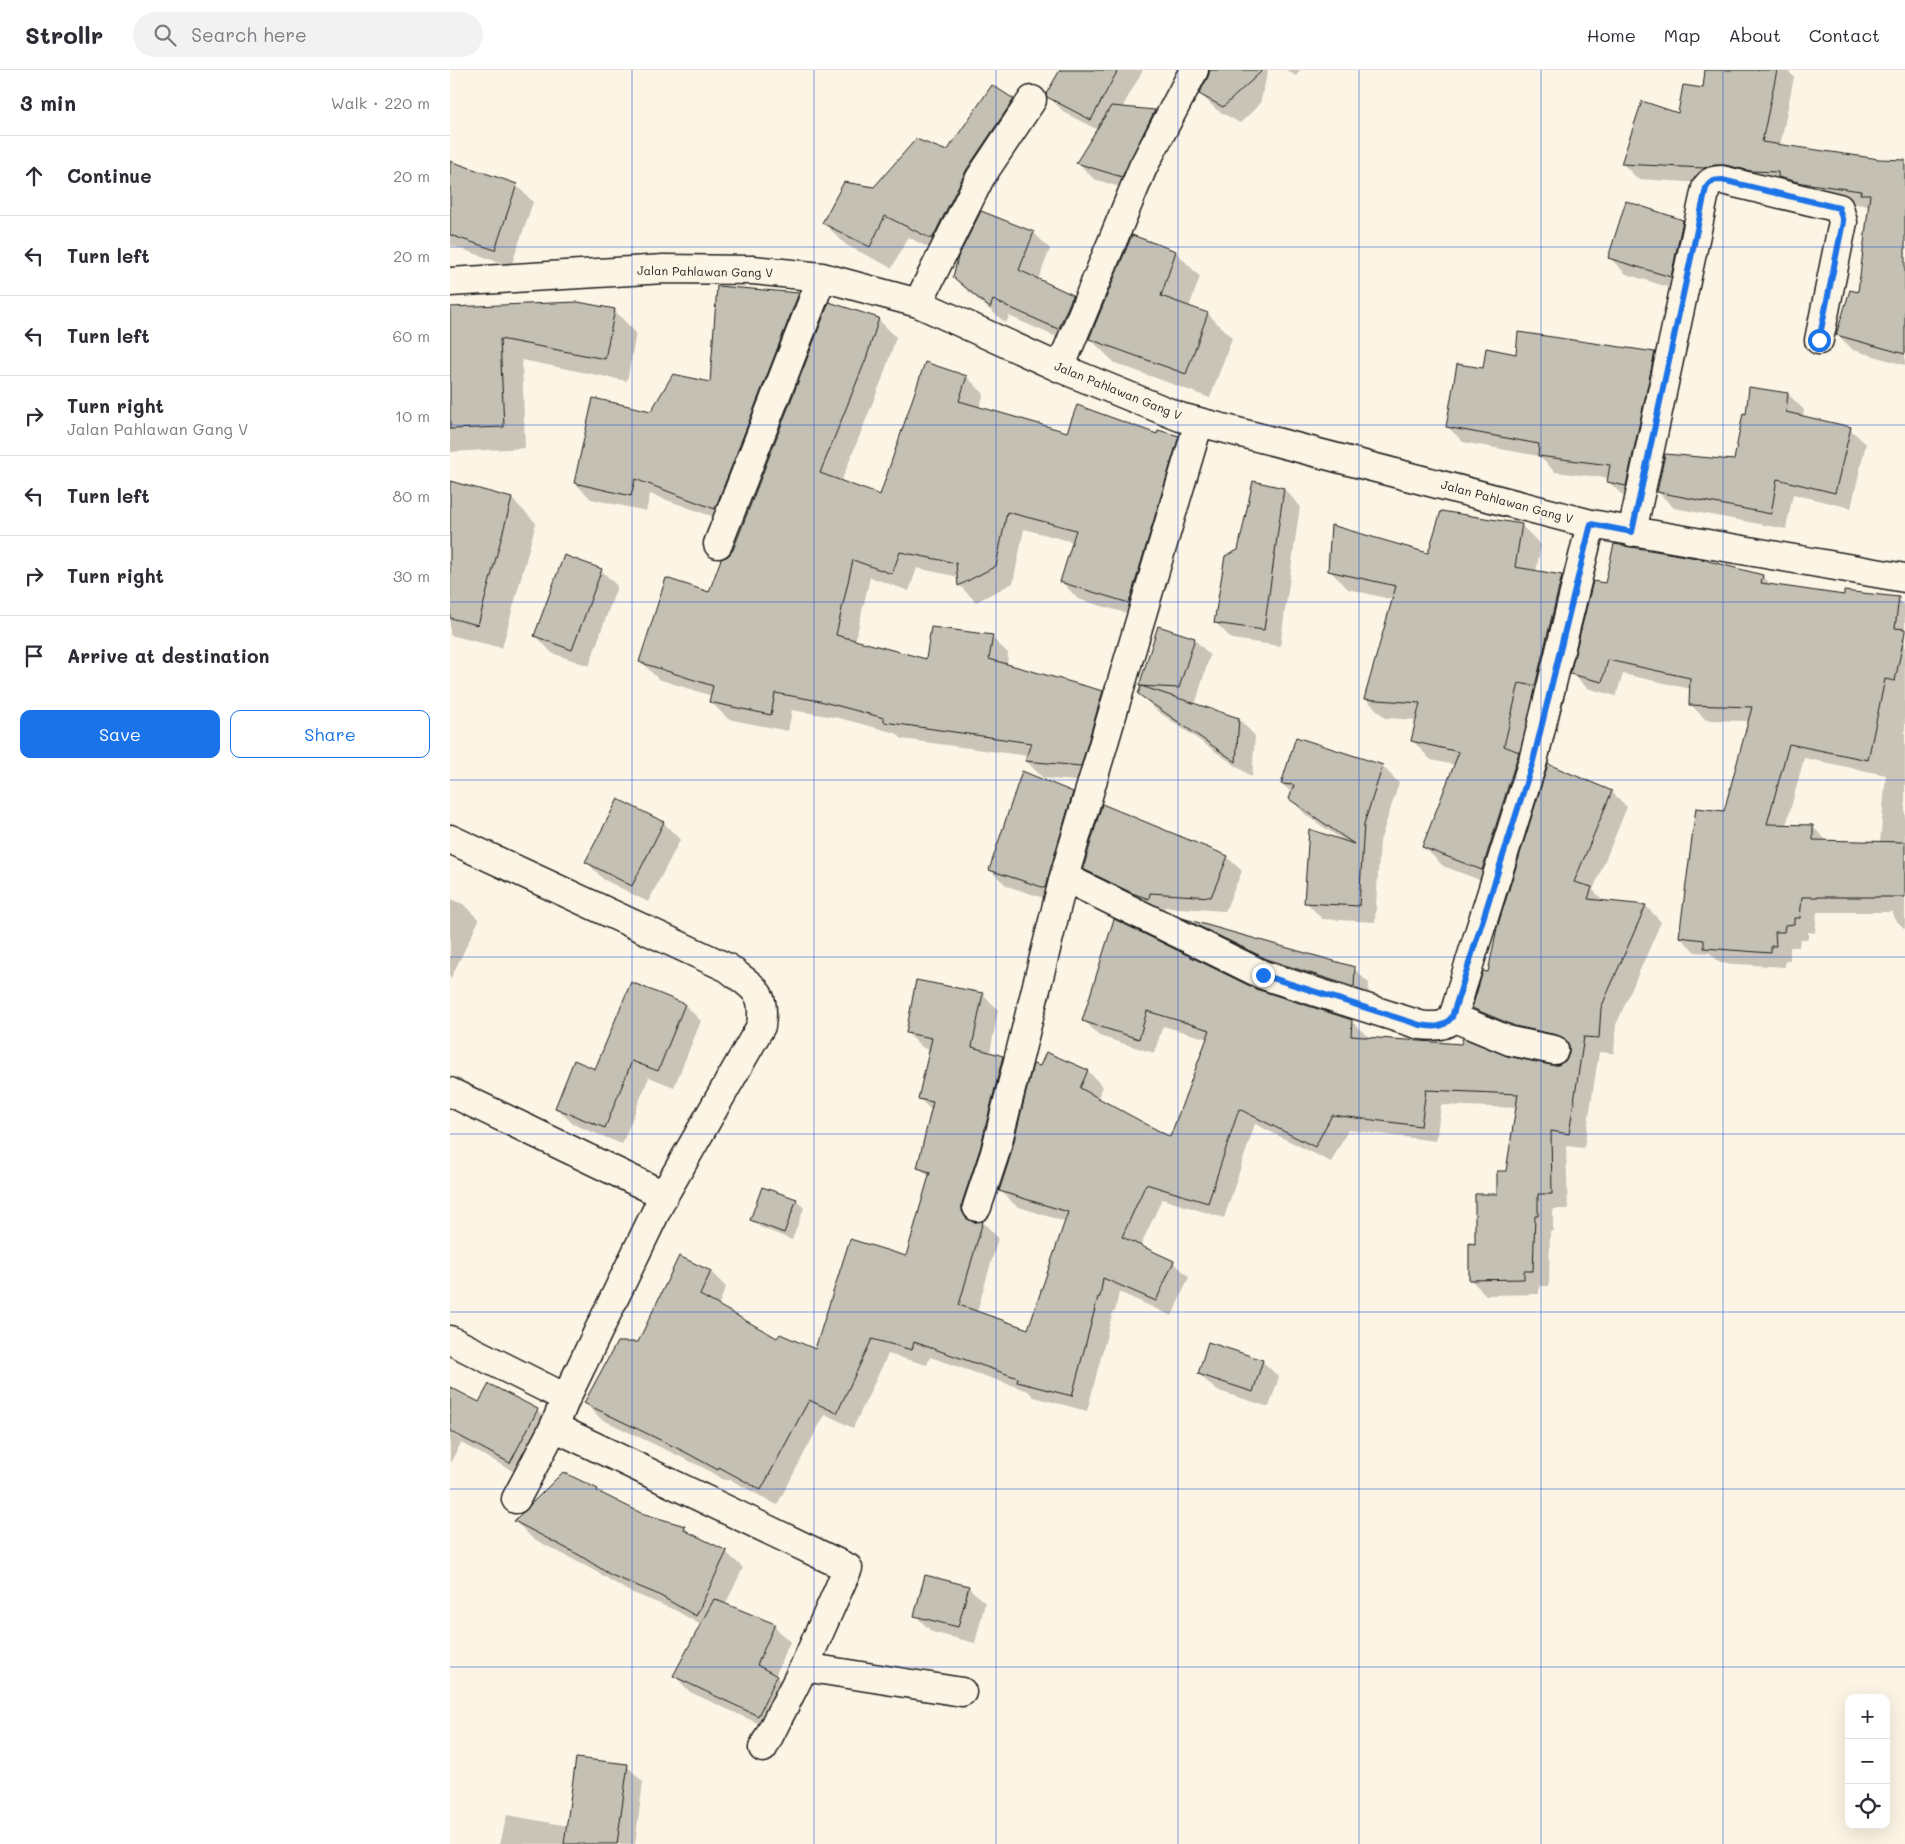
<!DOCTYPE html>
<html lang="en">
<head>
<meta charset="utf-8">
<style>
  body { margin:0; font-family:Mali,sans-serif; background:#f2f2f3; color:#2b2b33 }
  .controls { position:absolute; right:15px; bottom:15px; display:grid; overflow:hidden; border-radius:10px; box-shadow:0 5px 20px #0002 }
  .controls button { width:45px; height:45px; display:grid; place-items:center; padding:0; border:0; border-bottom:1px solid #e1e1e2; background:#fff; color:#2b2b33; font:25px sans-serif }
  .stop { position:absolute; width:15px; height:15px; margin:-11px; border:4px solid #1a73e8; border-radius:50%; background:#fff }
  .stop.end { background:#1a73e8; border-color:#fff; box-shadow:0 1px 5px #0008 }
  .list { margin:0; padding:0; list-style:none }
  h2 { display:flex; justify-content:space-between; align-items:center; height:65px; margin:0; padding:0 20px; font-size:21px }
  h2 small { font-size:16px; font-weight:400; color:#7c7c81 }
  .list li { display:grid; grid-template-columns:32px 1fr auto; gap:15px; align-items:center; box-sizing:border-box; height:80px; padding:0 20px; border-top:1px solid #e1e1e2 }
  .list b { display:block; font-size:19px; white-space:nowrap }
  .list p { margin:0; font-size:16px; white-space:nowrap; color:#7c7c81 }
  .list em { font-size:16px; font-style:normal; color:#7c7c81 }
  .actions { display:flex; gap:10px; padding:15px 20px }
  .actions a { flex:1; padding:11px 0; border:1px solid #1a73e8; border-radius:10px; text-align:center; font-size:18px; color:#1a73e8 }
  .actions .main { background:#1a73e8; color:#fff }
  .icon { flex:none; width:28px; height:28px; fill:none; stroke:currentColor; stroke-width:2; stroke-linecap:round; stroke-linejoin:round }
  .map { position:relative; flex:none; width:1455px; height:1774px; overflow:hidden }
  header { display:flex; align-items:center; gap:30px; box-sizing:border-box; height:70px; padding:0 25px; background:#fff; border-bottom:1px solid #e1e1e2 }
  header strong { font-size:24px }
  nav { display:flex; gap:28px; margin-inline-start:auto; font-size:18px }
  .search { width:350px; height:45px; background:#f2f2f3; display:flex; align-items:center; gap:12px; box-sizing:border-box; padding:0 18px; border-radius:28px; color:#7c7c81; font-size:19px }
  main { display:flex }
  aside { flex:1; background:#fff }
  .map>svg:first-child { display:block }
</style>
</head>
<body>
<header>
<strong>Strollr</strong>
<div class="search"><svg class="icon" aria-label="search" viewBox="0 0 24 24"><circle cx="10" cy="10" r="6"/><path d="M15 15l6 6"/></svg>Search here</div>
<nav><a>Home</a><a>Map</a><a>About</a><a>Contact</a></nav>
</header>
<main>
<aside>
<h2>3 min<small>Walk · 220 m</small></h2>
<ul class="list">
<li><svg class="icon" aria-label="ahead" viewBox="0 0 24 24"><path d="M12 20V5M6 11l6-6 6 6"/></svg><div><b>Continue</b></div><em>20 m</em></li>
<li><svg class="icon" aria-label="left" viewBox="0 0 24 24"><path d="M17 20v-9H6M10 6l-5 5 5 5"/></svg><div><b>Turn left</b></div><em>20 m</em></li>
<li><svg class="icon" aria-label="left" viewBox="0 0 24 24"><path d="M17 20v-9H6M10 6l-5 5 5 5"/></svg><div><b>Turn left</b></div><em>60 m</em></li>
<li><svg class="icon" aria-label="right" viewBox="0 0 24 24"><path d="M7 20v-9h11M14 6l5 5-5 5"/></svg><div><b>Turn right</b><p>Jalan Pahlawan Gang V</p></div><em>10 m</em></li>
<li><svg class="icon" aria-label="left" viewBox="0 0 24 24"><path d="M17 20v-9H6M10 6l-5 5 5 5"/></svg><div><b>Turn left</b></div><em>80 m</em></li>
<li><svg class="icon" aria-label="right" viewBox="0 0 24 24"><path d="M7 20v-9h11M14 6l5 5-5 5"/></svg><div><b>Turn right</b></div><em>30 m</em></li>
<li><svg class="icon" aria-label="arrive" viewBox="0 0 24 24"><path d="M6 21V4h12l-3 4 3 4H6"/></svg><div><b>Arrive at destination</b></div></li>
</ul>
<div class="actions"><a class="main">Save</a><a>Share</a></div>
</aside>
<div class="map">
<svg width="1455" height="1774" viewBox="0 0 1455 1774">
  <rect width="100%" height="100%" fill="#fcf5e5"/>
  <filter id="ink" filterUnits="userSpaceOnUse"><feTurbulence type="fractalNoise" baseFrequency=".02" numOctaves="2"/><feDisplacementMap in="SourceGraphic" scale="10" xChannelSelector="R" yChannelSelector="G"/><feConvolveMatrix kernelMatrix="1 2 1 2 8 2 1 2 1" color-interpolation-filters="sRGB"/></filter>
  <g filter="url(#ink)">
    <path fill="#0003" fill-rule="evenodd" d="M611,0H693L672,38L705,41L721,58L689,123L644,109L628,93L648,60L615,43L598,26Z
      M761,0H818L810,34L790,53L767,40L750,24L759,8Z
      M836,0H850L846,6Z
      M1256,0H1337L1344,7L1330,76L1429,91H1455V295L1403,280L1387,264L1409,224L1420,136L1271,114L1188,109L1172,93L1229,45L1255,20Z
      M563,30L585,52L539,122L505,191L458,167L442,198L396,175L374,153L498,82Z
      M0,93L66,115L83,132L61,196L0,175Z
      M1233,151L1249,167L1237,223L1176,204L1160,188Z
      M584,163L600,179L588,210L623,226L639,242L625,275L559,246L556,253L521,224L504,207Z
      M726,182L750,207L739,237L758,244L782,268L760,328L665,293L640,269Z
      M348,224L364,240L281,453L200,424L196,441L141,429L125,413L201,342L262,314Z
      M0,238L164,240L186,263L177,311L72,290L75,378L0,382Z
      M428,249L446,267L433,307L391,412L431,426L517,307L534,324L529,338L618,363L728,367L745,384L696,549L628,529L611,511L623,472L574,459L563,513L526,532L509,515V507L467,498L459,521L420,507L405,572L477,591L540,566L558,583L557,595L652,622L669,640L648,713L593,708L576,691L578,686L452,669L446,663L389,648L342,640L338,661L278,649L261,632L262,626L208,609L191,591L260,524L279,487Z
      M1204,283L1220,299L1192,431L1175,428L1159,412V408L1105,402L1089,386L1013,372L997,356L1034,299L1067,285Z
      M1338,324L1354,340L1353,347L1400,359L1416,374L1401,438L1343,424L1336,459L1224,438L1208,422L1285,391L1297,345Z
      M0,412L62,429L86,453L52,578L0,565Z
      M834,419L850,436L830,576L782,569L766,553L789,481Z
      M992,442L1072,456L1091,475L1086,502L1112,507L1131,526L1051,818L993,796L974,777L1005,695L981,690L962,670L967,650L935,648L916,629L944,530L898,519L879,500L979,485Z
      M151,500L167,516L139,596L102,583L86,566Z
      M1312,506L1323,516L1395,527L1448,529L1455,536V859L1443,847V842H1367L1365,863L1358,862V869H1350L1349,877H1340V890L1335,891V897L1270,893L1260,883L1245,882L1230,867L1275,743L1300,651L1256,650L1241,635V619L1173,604L1166,626L1137,618L1122,603L1156,514ZM1354,688L1436,705L1430,773L1378,772L1362,756H1336Z
      M744,569L760,585L745,635L789,649L805,666L802,707L706,640L689,623L692,617L690,615Z
      M847,668L933,697L949,713L930,771L925,852L872,849L856,832L896,772L857,746L841,729L843,724L832,714Z
      M1099,696L1162,722L1177,737L1143,820L1155,832L1196,836L1211,852L1166,955L1164,983L1149,982L1134,1078L1116,1076L1118,1139H1103V1161H1100L1099,1216H1089V1224L1036,1225L1021,1210L1027,1175L1057,1102L1067,1038L991,1035L986,1071L898,1060L881,1092L805,1054L774,1148L712,1129L690,1177L723,1192L739,1207L722,1246L669,1222L665,1242L663,1241L637,1341L584,1327L578,1321L480,1287L477,1295L438,1284L403,1358L375,1344L327,1435L281,1410H274L252,1397L151,1349L135,1333L189,1274L230,1187L261,1202L276,1217L268,1236L328,1270L366,1281L457,1187L480,1108L469,1097L482,1041L469,1028L480,980L473,978L457,963L533,924L548,940L540,983L553,987L568,1002L527,1149V1153L533,1152L548,1168L527,1242L579,1260L616,1152L566,1136L550,1120L590,998L597,984L638,1001L653,1017L647,1029L721,1068L758,969L713,956L704,983L649,966L634,950L806,920L901,951L917,966V969L1057,988L1101,997L1110,996L1117,991L1121,983L1120,979L1081,971L1039,954L1024,938L1039,904Z
      M622,723L639,739L612,834L557,816L540,800Z
      M169,731L214,753L230,770L198,832L153,809L137,792Z
      M777,787L792,801L775,841L714,837L713,842L648,813L634,798Z
      M0,829L13,834L29,850L0,910Z
      M736,850L904,899L919,913L918,931L835,905L748,862Z
      M182,914L235,935L251,951L224,1017L199,1007L172,1074L123,1054L106,1037L146,1001Z
      M346,1130L354,1138L342,1170L310,1157L302,1149Z
      M812,1291L829,1307L819,1337L766,1320L749,1304Z
      M0,1319L29,1334L87,1340L103,1357L76,1408L11,1373L0,1393Z
      M147,1420L151,1424L191,1444L235,1457L243,1466L276,1482L293,1498L275,1535L324,1556L340,1572L325,1606L343,1623L325,1661L240,1622L224,1605L251,1555L225,1540L178,1521L147,1502L82,1468L65,1451Z
      M518,1517L535,1533L525,1573L482,1562L466,1546Z
      M177,1696L193,1712L185,1774H50L57,1745L118,1756Z"/>
    <path fill="#c4c0b3" stroke="#1c1c1c" d="M610,0H668L641,50L597,27L596,24Z
      M760,0H813L773,37L749,24L758,7Z
      M1255,0H1327L1312,72L1429,89L1455,90V284L1386,265L1400,220L1408,222L1420,124H1410L1411,121L1352,113L1328,107V102L1301,101L1275,95H1264L1254,98L1171,94L1192,31L1228,43L1233,15L1253,18Z
      M542,15L564,29L517,99L482,169L435,146L420,177L372,153L394,112L424,117L466,69L497,81Z
      M661,36L705,40L672,107L626,93Z
      M0,91L67,114L45,180L0,165Z
      M1176,131L1233,150L1221,207L1158,188Z
      M531,141L584,162L569,200L623,225L609,258L608,259L543,230L540,238L503,207L508,187Z
      M682,165L726,181L711,226L758,243L736,304L639,269Z
      M267,216L349,223L265,439L185,409L181,426L124,413L143,328L201,341L223,304L260,312Z
      M128,232L165,239L155,289L50,269L54,357L0,359V237Z
      M379,232L429,248L416,289L370,403L430,425L475,292L517,306L509,331L617,362L627,335L707,364L708,360L729,366L679,533L610,512L626,460L557,442L546,496L508,516L506,493L450,482L442,504L403,490L386,565L476,589L481,557L543,565L539,589L653,621L631,696L575,691L581,673L434,652V648L370,631L325,623L321,645L259,632L263,616L189,592L216,508L259,522L271,489L278,486L283,480Z
      M1068,262L1205,282L1176,416L1157,412L1160,395L1088,386L1089,374L996,357L1007,294L1033,298L1036,278L1066,284Z
      M1299,317L1338,323L1336,342L1401,357L1385,423L1327,409L1321,444L1207,422L1215,384L1284,390L1293,343L1296,344Z
      M0,411L62,428L28,555L0,548Z
      M803,411L834,418L814,560L764,553L775,486L788,480Z
      M991,441L1072,454L1065,497L1112,505L1085,616L1069,613L1054,676L1069,682L1032,800L972,777L1009,682L961,671L970,633L914,629L946,516L878,501L881,455L978,483Z
      M1164,474L1247,488L1313,505L1311,513L1394,525V521L1449,527L1445,558L1455,559V562L1445,611L1435,609L1418,690L1339,674L1317,754L1363,755V770L1455,772V827H1352L1350,848H1344V854L1335,855L1334,862H1325L1326,876H1321V883L1254,878V870L1229,867L1246,738L1274,741L1302,637L1239,635L1240,608L1158,590L1152,612L1120,604L1143,511L1155,513Z
      M114,485L152,499L122,580L84,566Z
      M708,556L745,568L729,618L689,616Z
      M691,616L789,648L786,692L688,624Z
      M846,667L933,695L914,754L909,836L854,833L859,759L904,774L839,729L844,715L831,714Z
      M1098,694L1162,721L1124,812L1142,817L1138,829L1196,835L1151,938L1149,968L1134,967L1119,1064L1101,1061L1102,1124H1088V1146H1085L1083,1201H1074V1209L1019,1210V1173L1025,1174V1124H1047V1101H1056L1068,1024L976,1020L971,1056L882,1045L865,1077L789,1039L758,1133L696,1114L672,1167L724,1191L706,1231L653,1208L650,1227H648L622,1326L567,1312L568,1308L464,1272L462,1280L422,1269L387,1343L359,1330L311,1420L269,1397L268,1400L235,1382L134,1333L167,1272H188L229,1186L261,1201L250,1225L327,1268L330,1264L365,1279L400,1169L456,1186L480,1102L467,1098L483,1032L468,1029L482,968L456,963L466,910L533,923L522,977L553,986L530,1079L512,1133V1141L516,1148L523,1152L533,1151L509,1235L578,1259L618,1142L549,1121L560,1087L583,994L590,996L596,982L638,1000L630,1018L720,1067L760,960L697,941L689,969L632,951L664,849L806,919L902,950L901,966L1011,974L1013,968L1057,986L1101,995H1108L1115,991L1119,984V976L1114,968L1107,965L1065,956L1022,938L1033,901L1038,902L1047,858Z
      M572,701L623,722L595,818L539,800Z
      M168,729L214,752L182,816L135,792Z
      M652,734L778,786L761,827L700,823L699,829L682,823L633,799Z
      M732,848L905,897L904,917L819,890Z
      M181,912L235,934L208,1001L182,991L155,1058L105,1038L124,990L145,999Z
      M312,1117L347,1129L334,1163L300,1150Z
      M758,1272L813,1290L803,1322L748,1304Z
      M39,1314L88,1339L60,1393L0,1361V1317L29,1332Z
      M113,1402L148,1419L147,1421L191,1443L235,1456L234,1460L277,1481L246,1546L207,1524L161,1505L129,1485L64,1451Z
      M475,1505L519,1516L508,1557L464,1546Z
      M264,1529L325,1554L307,1595L327,1606L308,1646L223,1606Z
      M126,1688L178,1694L167,1774H114Z"/>
    <g fill="none" stroke-linecap="round" stroke-linejoin="round">
      <g stroke="#1c1c1c" stroke-width="31">
        <path id="street" d="M0,212L214,199L303,200L372,207L468,233L610,298L730,347L1141,454L1455,508
          M468,233L530,108L582,30
          M610,298L693,97L744,0
          M1182,462L1256,118C1260,111 1264,110 1272,110L1389,138L1393,152L1369,270
          M268,474L372,207
          M0,769L278,898C304,919 316,920 311,956L214,1125L116,1328L104,1357L398,1498L354,1597L512,1622
          M614,807L813,905L970,955C1006,960 1003,946 1012,917L1083,691L1141,454
          M1002,947L1060,971L1104,980
          M0,1022L214,1125
          M527,1137L545,1083L614,807L749,352
          M0,1270L116,1328
          M66,1429L104,1357
          M313,1678L354,1597"/>
      </g>
      <use href="#street" stroke="#fcf5e5" stroke-width="28"/>
    </g>
  </g>
  <g fill="none" stroke-linecap="round" stroke-linejoin="round" filter="url(#ink)">
    <path stroke="#1a73e8" stroke-width="6" d="M813,905L970,955C985,957 992,959 1002,947L1083,691L1141,454L1182,462L1256,118C1260,111 1264,110 1272,110L1389,138L1393,152L1369,270"/>
  </g>
  <path fill="none" stroke="#1d4ed8" stroke-width="1" stroke-opacity="0.55" d="M182,0V1774M364,0V1774M546,0V1774M728,0V1774M909,0V1774M1091,0V1774M1273,0V1774M0,177H1455M0,355H1455M0,532H1455M0,710H1455M0,887H1455M0,1064H1455M0,1242H1455M0,1419H1455M0,1597H1455"/>
  <g text-anchor="middle" stroke-width="4.5" stroke-linejoin="round" paint-order="stroke">
    <g font-size="12" fill="#1c1c1c" stroke="#fcf5e5">
      <text transform="translate(255 202) rotate(1)" y="4">Jalan Pahlawan Gang V</text>
      <text transform="translate(668 321) rotate(22)" y="4">Jalan Pahlawan Gang V</text>
      <text transform="translate(1057 432) rotate(15)" y="4">Jalan Pahlawan Gang V</text>
    </g>
  </g>
</svg>
<div class="controls">
<button>+</button>
<button>−</button>
<button><svg class="icon" aria-label="locate" viewBox="0 0 24 24"><circle cx="12" cy="12" r="6"/><path d="M12 2v4M12 18v4M2 12h4M18 12h4"/></svg></button>
</div>
<div class="stop" style="left:1369px;top:270px"></div>
<div class="stop end" style="left:813px;top:905px"></div>
</div>
</main>
</body>
</html>
